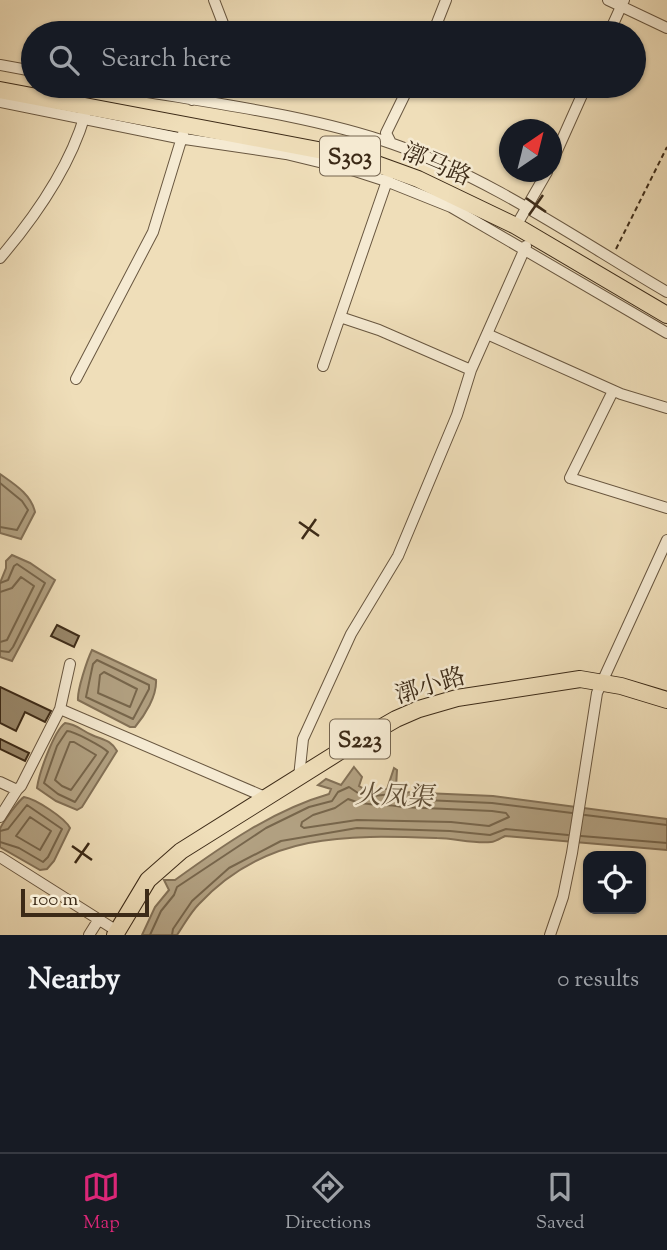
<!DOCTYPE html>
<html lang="en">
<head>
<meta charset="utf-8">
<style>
  body { margin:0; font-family:"Sorts Mill Goudy","Noto Serif SC",serif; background:#20242c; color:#f1f3f6 }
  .controls { position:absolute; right:21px; bottom:21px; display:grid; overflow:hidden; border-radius:14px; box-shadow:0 2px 5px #0004 }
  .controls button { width:63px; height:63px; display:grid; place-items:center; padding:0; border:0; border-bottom:2px solid #363941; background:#171b24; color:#f1f3f6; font:35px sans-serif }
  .compass { position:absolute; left:499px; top:119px; width:63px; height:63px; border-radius:50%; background:#171b24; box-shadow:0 2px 5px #0004; rotate:35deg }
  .scale { position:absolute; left:21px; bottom:18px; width:128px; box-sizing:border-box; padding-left:7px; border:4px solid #3c2a17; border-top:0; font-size:19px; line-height:24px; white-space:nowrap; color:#3c2a17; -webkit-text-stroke:5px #f5ead2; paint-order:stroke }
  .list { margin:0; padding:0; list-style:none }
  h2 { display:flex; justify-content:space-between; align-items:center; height:91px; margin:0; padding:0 28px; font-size:30px }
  h2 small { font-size:23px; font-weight:400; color:#9ea1a6 }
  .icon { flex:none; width:38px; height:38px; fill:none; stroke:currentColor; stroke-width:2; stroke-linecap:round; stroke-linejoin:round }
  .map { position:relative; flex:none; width:667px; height:935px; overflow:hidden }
  .search { position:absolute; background:#171b24; box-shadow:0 2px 5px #0004; left:21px; right:21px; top:21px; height:77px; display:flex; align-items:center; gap:18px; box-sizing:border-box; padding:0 24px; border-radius:38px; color:#9ea1a6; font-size:26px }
  .sheet { height:217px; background:#171b24 }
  nav { display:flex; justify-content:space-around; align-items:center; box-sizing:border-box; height:98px; border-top:2px solid #363941; background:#171b24; font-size:19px; color:#9ea1a6 }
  nav a { display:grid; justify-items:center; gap:4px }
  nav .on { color:#db2777 }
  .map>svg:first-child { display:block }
</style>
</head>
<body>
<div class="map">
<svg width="667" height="935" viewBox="0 0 667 935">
  <rect width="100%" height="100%" fill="#efdeb9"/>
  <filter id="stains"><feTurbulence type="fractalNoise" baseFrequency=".00286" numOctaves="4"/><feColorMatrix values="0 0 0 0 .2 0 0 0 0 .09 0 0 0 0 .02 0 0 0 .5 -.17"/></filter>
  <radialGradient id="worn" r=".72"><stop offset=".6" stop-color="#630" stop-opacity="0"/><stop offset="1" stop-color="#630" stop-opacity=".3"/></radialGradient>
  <path fill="#b2a182" stroke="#837157" stroke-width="2" d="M0,474C14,484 31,494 35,512L21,539L0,533Z
    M12,555L30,563L55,580L12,661L0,657V583L6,568V561Z
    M92,650L156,680C157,696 145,715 135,727H130L78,700C77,691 87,660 92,650Z
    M65,723C77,724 82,731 92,735C103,740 111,740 117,751L82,807L77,810L56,801L37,788C39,773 54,731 65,723Z
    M354,767L362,777L359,786L366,790L387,789L394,768L397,770L396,788L402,792L493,796L667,819V850L505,836C501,838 495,842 491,842C474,844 454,838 437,838C346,835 266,832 199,904C190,913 184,925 177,935H142L155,907L169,890L164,880H175C222,846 273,810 329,794L331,789L318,785L326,779L341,785Z
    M24,797C36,799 65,818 70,828L54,861L47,869L40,870L0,847C0,842 0,834 0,829C2,823 20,799 24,797Z"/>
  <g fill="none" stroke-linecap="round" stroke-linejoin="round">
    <path stroke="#77664c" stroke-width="2" d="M0,483L22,501L28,510L17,530L0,527
      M0,583L8,580L14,566L17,564L45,583L13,647L9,652L0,651
      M0,592L12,588L21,577L34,586L7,640L0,642
      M97,660L149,685V689L133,719L86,697L93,664Z
      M104,672L137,689L130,707L98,693L100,675Z
      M67,731C74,731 103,747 108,752L75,802L58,794L44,783L57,746Z
      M70,742H74L96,755L71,790L62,786L55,780Z
      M348,799C366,807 383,803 402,807L492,811L506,813L509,817L489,826L451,822L357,820L304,828L301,826L302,822L313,815L335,808Z
      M585,815L667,825
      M30,817L51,831L40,850L16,836Z
      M0,831L8,829L27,805L62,829L48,857L43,862L19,848L0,842
      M581,836L667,843
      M150,935L161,911L174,895L177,887L266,828L309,807L332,801L338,792L349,787L364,797L392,794L402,799L492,803L572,813
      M172,935L173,929L192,901L229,868L281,841L357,828L450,831L490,835L506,829L568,835"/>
  </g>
  <path fill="#99886b" stroke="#3c2a17" stroke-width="2" d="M57,625L79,636L74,647L51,636Z
    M0,687L51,711L45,722L25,712L16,731L0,723Z
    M0,739L29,753L25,761L0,749Z"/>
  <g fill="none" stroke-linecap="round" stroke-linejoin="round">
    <g stroke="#695740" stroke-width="12">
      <path id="street" d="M214,0L224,26L221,33
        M608,0L667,28
        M433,33L446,0
        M609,33L624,0
        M0,65L33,71
        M113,86C203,102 307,114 393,144C491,178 578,240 667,292
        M192,100L196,86
        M0,102L178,138L286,154L352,170L386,181L451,207L667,333
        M391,143L386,133L409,86
        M552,162L586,86
        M516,226L547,172
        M0,258C35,217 70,166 85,115
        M340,317L379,330L471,370
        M487,334L621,394L667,408
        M323,366L388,178
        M76,379L153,232L183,134
        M613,391L570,478L667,508
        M60,709L265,797
        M299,777L303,739L351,634L398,556L457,415L471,370L526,246
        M0,782L17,790L21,786L60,709L70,664
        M0,817L17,790
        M0,857L117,931
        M89,935L99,919
        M550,935L563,897L572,853L597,693L667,540"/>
    </g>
    <g stroke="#3c2a17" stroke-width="18">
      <path id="primary" d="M0,90L360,158L418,179L516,226L667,315
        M115,935L148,880L181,851L342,750L396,719L419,709L457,698L580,679L621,686L667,700"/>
    </g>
    <path stroke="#3c2a17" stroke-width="2" stroke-dasharray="5 3.5" stroke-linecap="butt" d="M616,249L667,147"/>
    <use href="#street" stroke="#f5ead2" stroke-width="10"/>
    <use href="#primary" stroke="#efdeb9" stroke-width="16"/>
  </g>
  <path fill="none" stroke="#3c2a17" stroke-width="2.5" d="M526,198L546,212M529,215L543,195M299,522L319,536M302,539L316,519M72,846L92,860M75,863L89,843"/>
  <g text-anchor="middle" stroke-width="5" stroke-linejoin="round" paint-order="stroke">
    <g fill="#f5ead2" stroke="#74644f" stroke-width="2">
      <rect x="320" y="136.5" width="60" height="39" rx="5"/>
      <rect x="330" y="719.5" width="60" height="39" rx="5"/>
    </g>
    <g font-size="23" font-weight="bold" fill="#3c2a17">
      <text x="350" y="164">S303</text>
      <text x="360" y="747">S223</text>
    </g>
    <g font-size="24" fill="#3c2a17" stroke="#f5ead2">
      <text transform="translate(437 164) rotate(23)" y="8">漷马路</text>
      <text transform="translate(430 685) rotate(-17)" y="8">漷小路</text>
    </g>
    <g font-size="26" font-style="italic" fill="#5f4e37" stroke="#f5ead2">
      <text transform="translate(394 795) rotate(2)" y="9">火凤渠</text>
    </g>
  </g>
  <rect width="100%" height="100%" filter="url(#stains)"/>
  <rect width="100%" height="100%" fill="url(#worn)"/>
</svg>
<div class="controls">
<button><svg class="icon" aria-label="locate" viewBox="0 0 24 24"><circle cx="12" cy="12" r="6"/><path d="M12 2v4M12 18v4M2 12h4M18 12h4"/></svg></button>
</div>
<svg class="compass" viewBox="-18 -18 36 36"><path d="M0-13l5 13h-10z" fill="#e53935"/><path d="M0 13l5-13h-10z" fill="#9ea1a6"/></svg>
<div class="scale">100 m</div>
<div class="search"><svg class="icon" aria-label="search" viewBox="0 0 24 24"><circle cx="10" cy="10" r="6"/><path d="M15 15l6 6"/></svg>Search here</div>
</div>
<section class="sheet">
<h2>Nearby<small>0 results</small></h2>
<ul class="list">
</ul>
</section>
<nav>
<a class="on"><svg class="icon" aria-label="map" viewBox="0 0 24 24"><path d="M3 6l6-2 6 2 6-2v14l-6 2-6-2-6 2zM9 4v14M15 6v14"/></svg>Map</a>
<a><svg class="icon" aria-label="directions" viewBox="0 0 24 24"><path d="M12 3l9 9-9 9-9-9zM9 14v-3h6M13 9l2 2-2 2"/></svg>Directions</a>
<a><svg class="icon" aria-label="saved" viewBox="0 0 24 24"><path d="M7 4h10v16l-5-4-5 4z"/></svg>Saved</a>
</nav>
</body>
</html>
